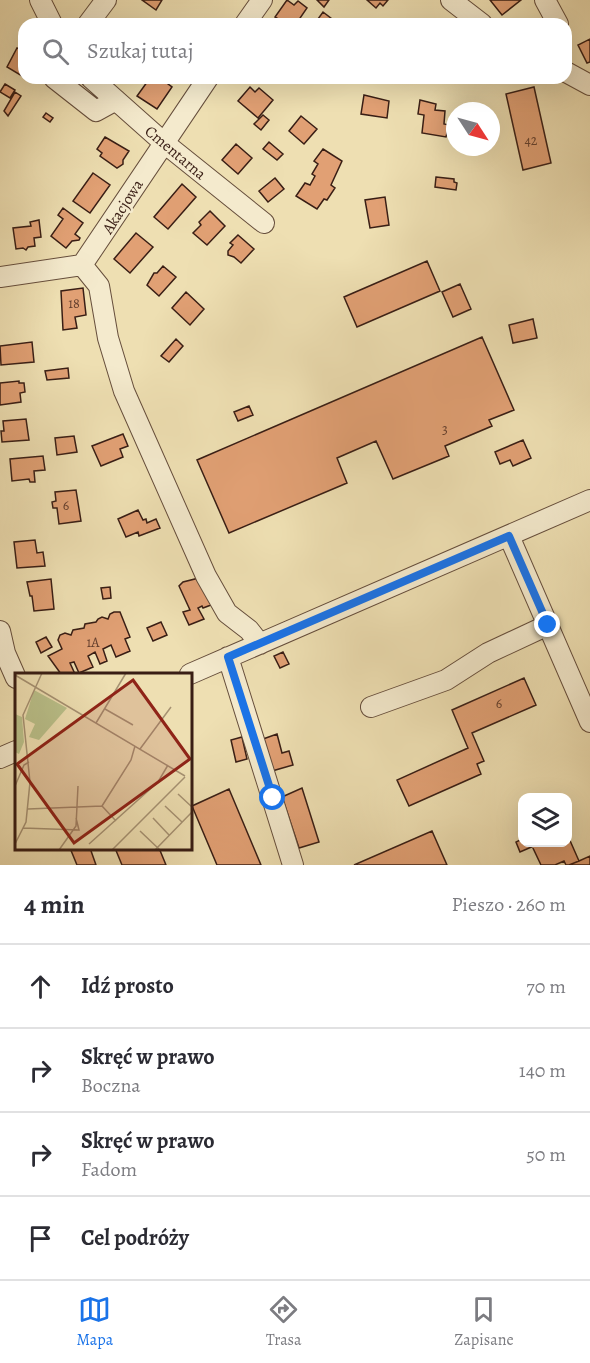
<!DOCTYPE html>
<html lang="pl">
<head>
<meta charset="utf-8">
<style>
  body { margin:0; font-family:Alegreya,serif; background:#f2f2f3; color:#2b2b33 }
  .controls { position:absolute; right:18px; bottom:18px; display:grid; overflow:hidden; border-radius:12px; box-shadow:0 6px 24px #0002 }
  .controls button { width:54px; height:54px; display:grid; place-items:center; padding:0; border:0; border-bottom:2px solid #e1e1e2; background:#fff; color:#2b2b33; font:30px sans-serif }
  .compass { position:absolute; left:446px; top:102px; width:54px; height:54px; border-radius:50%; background:#fff; box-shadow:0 6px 24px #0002; rotate:126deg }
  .stop { position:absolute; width:18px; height:18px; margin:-14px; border:4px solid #1a73e8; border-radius:50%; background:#fff }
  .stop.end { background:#1a73e8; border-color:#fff; box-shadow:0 2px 6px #0008 }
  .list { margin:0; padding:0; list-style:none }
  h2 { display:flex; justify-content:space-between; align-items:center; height:78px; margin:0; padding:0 24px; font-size:26px }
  h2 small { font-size:20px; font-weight:400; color:#7c7c81 }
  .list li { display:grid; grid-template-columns:39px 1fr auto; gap:18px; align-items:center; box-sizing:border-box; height:84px; padding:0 24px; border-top:2px solid #e1e1e2 }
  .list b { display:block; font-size:22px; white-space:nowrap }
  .list p { margin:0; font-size:20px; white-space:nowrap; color:#7c7c81 }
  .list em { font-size:20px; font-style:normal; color:#7c7c81 }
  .icon { flex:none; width:33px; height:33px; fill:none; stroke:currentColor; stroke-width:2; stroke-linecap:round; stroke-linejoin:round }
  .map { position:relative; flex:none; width:590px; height:865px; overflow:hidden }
  .search { position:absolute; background:#fff; box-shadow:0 6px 24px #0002; left:18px; right:18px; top:18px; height:66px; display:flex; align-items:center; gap:15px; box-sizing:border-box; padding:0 21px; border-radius:18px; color:#7c7c81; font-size:22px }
  .sheet { height:414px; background:#fff }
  nav { display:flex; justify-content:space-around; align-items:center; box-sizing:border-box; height:84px; border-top:2px solid #e1e1e2; background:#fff; font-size:16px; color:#7c7c81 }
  nav a { display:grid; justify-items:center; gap:3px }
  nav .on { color:#1a73e8 }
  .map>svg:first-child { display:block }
</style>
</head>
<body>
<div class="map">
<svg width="590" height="865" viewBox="0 0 590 865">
  <rect width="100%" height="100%" fill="#eedfb2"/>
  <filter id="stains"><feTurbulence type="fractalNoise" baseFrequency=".00333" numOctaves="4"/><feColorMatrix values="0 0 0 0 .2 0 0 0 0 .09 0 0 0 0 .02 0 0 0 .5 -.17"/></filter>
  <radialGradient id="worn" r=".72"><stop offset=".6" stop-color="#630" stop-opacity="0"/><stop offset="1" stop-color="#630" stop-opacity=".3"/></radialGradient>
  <path fill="#e1a074" stroke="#391e15" stroke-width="1.5" d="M142,0H162L156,10Z
    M287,0L294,5L298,1L307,8L296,24H286L275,17Z
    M317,0H329L324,7Z
    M367,0H388L383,6L380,3L376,8Z
    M490,0H521L502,15Z
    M323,12L332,19L329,24L318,19Z
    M590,39V62L587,63L578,45Z
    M17,48L24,51V72L22,76L7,67Z
    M150,78L157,81L160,78L172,87L157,109L137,96Z
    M5,84L15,90L10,98L0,92Z
    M250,87L255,92L259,88L273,100L258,118L238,101Z
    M534,87L551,163L523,170L506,94Z
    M15,92L21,96L8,116L4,111Z
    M364,95L389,101L387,118L361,114Z
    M420,100L436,104L435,110L445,111L444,124L449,125L446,137L422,133L424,115L418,114Z
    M46,113L53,118L50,122L43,117Z
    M263,115L269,120L261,130L254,124Z
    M301,116L317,129L304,144L289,131Z
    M105,137L129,151L123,160V164L117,168L100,156L102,153L97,149Z
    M269,142L283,154L277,160L263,149Z
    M236,144L252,158L238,174L222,160Z
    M323,149L342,161L331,185L335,188L327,200L324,199L317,209L296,196L305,183L310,185L315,176L312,174L318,164L314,161Z
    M93,173L110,185L90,213L73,201Z
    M436,177L454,179V182L457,183L456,190L435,187Z
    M275,178L284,189L268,202L259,191Z
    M182,184L196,197L168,229L154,217Z
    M385,197L389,225L370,228L365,200Z
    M63,208L83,223L75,234L80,238L79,240L72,241L66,248L51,236L63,219L58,215Z
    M210,211L225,226L207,245L193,233L201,225L199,222Z
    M39,220L41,237L34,238L35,246L28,247L26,250L23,248L16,249L13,228L31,226L30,222Z
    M136,233L153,247L130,273L114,259Z
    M238,235L254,249L241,263L234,257L228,255V251L233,245L230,243Z
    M427,261L440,291L357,327L344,297Z
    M163,266L176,277L159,296L147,285L154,273H157Z
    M460,284L471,309L453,317L442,292Z
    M83,288L86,315L75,317L77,328L63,330L61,291Z
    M186,292L204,309L190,325L172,308Z
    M533,319L537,338L513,343L509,325Z
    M482,337L514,410L489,420L492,426L445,446L449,456L393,479L376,441L337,458L347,483L229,533L197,460Z
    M176,339L183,346L169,362L161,356Z
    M32,342L34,362L1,365L0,346Z
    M68,368L69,378L47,380L45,371Z
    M19,381V383H24L25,392L20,393L21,402L0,405V383Z
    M249,406L253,415L238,421L234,412Z
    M26,419L29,440L2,442L1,431H4L3,421Z
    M123,434L128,446L120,449L123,457L101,466L92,446Z
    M74,436L77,452L57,455L55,438Z
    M523,440L531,458L513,466L510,460L500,464L495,452Z
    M43,456L45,470L34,471L35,482H30L29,479L12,481L10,459Z
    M76,490L81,521L59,524L57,508H53L52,502L56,501L55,492Z
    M138,510L143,520L146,519L147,523L156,519L160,528L139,536L138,532L126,537L118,519Z
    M35,540L37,553L43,552L45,566L17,568L14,542Z
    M199,578L211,605L203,608L202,606L198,608L204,619L189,625L183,612L190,610L179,586L183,582Z
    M51,579L54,609L34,611L32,596H30L27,582Z
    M110,587L111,598L103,599L101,588Z
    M114,612H120L130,637L125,639L130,651L116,657L111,645L103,649L107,661L100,664L95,652L88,656L93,667L79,673L74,662L70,663L75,674H61L48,656L62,649L58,640L60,635L65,633L71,635L73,630L84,628L85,624L96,622L98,619L102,617L108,619L110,614Z
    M161,622L167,635L153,641L147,628Z
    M46,637L52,647L41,653L36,642Z
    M283,652L289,664L280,668L274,656Z
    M524,678L536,705L472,733L484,761L477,764L481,774L409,806L397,780L468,748L452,710Z
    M277,734L282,753L289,751L293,765L272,771L263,739Z
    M242,737L247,759L236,762L231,740Z
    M302,788L319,842L299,848L282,797Z
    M229,789L261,865H217L192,806Z
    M432,831L447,865H354Z
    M568,836L579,861L569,865H566L564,861L555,865H541L532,846L536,845L535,842H568Z
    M522,839V842H535L536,845L520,852L516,842Z
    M70,848H90L96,865H77Z
    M115,848H159L166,865H122Z
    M590,856V865H569L579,861Z"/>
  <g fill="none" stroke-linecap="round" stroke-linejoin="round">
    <g stroke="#664e3c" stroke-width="22">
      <path id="minor" d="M40,0L52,24
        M451,0L482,24
        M545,0L558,24
        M88,24L106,0
        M245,24L262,0
        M566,72L590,85
        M54,78L96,111L116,100
        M91,78L163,142L264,223
        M82,265L99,286L108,338L124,391L206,576L227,613L249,630L260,644
        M0,277L82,265L208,78
        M509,536L590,722
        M0,631L5,653L16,678
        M228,657L293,865
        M190,674L590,500
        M371,707L446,680L488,653L548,625
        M0,758L16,751"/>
    </g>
    <use href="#minor" stroke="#f4eacd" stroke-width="20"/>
  </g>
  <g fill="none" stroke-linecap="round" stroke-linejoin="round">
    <path stroke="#1a73e8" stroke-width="8" d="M273,798L228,657L509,536L548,625"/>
  </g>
  <g text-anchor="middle" stroke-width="5" stroke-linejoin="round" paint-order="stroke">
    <g font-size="14" fill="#633e2d">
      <text x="531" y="145">42</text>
      <text x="74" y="308">18</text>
      <text x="445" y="434">3</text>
      <text x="66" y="510">6</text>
      <text x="93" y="647">1A</text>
      <text x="499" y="708">6</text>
    </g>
    <g font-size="16" fill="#391e15" stroke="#f4eacd">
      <text transform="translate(176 152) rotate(40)" y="6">Cmentarna</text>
      <text transform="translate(122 206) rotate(-57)" y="6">Akacjowa</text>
    </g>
  </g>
  <g transform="translate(15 673)">
    <rect width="177" height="177" fill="#eedfb2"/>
    <path d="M19,17L52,35L24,67L14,64L20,51L10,46ZM0,41L7,44L9,69L4,81L0,79Z" fill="#bac18b"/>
    <path fill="none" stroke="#a69273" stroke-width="1.5" d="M0,2L170,103M90,36L118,52M81,50L111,0M125,76L156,34M0,113L9,92L14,89M163,121L177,134M87,133L116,87L120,73M150,133L167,149M13,136L87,133L101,148M138,145L154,162M8,155L64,157L61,145M125,158L145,177M0,171L11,149L15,109L8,42L27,0M74,171L143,109L153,92M44,177L61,153L63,113M97,177L170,104M140,177L177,139"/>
    <path fill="#8f2418" fill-opacity="0.15" stroke="#8f2418" stroke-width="3" d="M118,7L175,86L59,170L2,91Z"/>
    <rect width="177" height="177" fill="none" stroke="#391e15" stroke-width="3"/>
  </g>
  <rect width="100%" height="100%" filter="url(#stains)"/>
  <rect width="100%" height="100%" fill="url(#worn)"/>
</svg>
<div class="controls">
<button><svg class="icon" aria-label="layers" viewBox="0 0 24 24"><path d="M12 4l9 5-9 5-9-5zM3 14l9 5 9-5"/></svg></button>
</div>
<svg class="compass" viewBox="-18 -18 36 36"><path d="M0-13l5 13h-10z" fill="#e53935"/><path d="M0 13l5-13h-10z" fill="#7c7c81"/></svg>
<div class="stop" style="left:273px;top:798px"></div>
<div class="stop end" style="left:548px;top:625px"></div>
<div class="search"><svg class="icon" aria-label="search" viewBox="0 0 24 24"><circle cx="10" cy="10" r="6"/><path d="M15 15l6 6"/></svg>Szukaj tutaj</div>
</div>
<section class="sheet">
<h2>4 min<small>Pieszo · 260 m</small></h2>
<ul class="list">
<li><svg class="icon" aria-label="ahead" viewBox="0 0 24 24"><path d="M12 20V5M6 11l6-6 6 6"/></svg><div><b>Idź prosto</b></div><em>70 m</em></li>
<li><svg class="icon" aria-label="right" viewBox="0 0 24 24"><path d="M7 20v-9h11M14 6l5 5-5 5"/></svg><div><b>Skręć w prawo</b><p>Boczna</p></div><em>140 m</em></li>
<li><svg class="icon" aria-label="right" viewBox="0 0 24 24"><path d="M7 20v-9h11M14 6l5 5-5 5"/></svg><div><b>Skręć w prawo</b><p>Fadom</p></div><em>50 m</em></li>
<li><svg class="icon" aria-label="arrive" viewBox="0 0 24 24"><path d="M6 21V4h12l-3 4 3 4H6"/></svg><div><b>Cel podróży</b></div></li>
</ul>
</section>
<nav>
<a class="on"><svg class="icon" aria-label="map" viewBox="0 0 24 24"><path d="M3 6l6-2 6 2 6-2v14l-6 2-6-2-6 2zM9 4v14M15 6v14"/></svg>Mapa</a>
<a><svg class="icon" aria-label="directions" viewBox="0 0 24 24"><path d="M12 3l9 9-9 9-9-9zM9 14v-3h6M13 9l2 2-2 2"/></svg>Trasa</a>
<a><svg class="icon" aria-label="saved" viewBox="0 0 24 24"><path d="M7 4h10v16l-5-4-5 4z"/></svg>Zapisane</a>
</nav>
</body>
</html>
